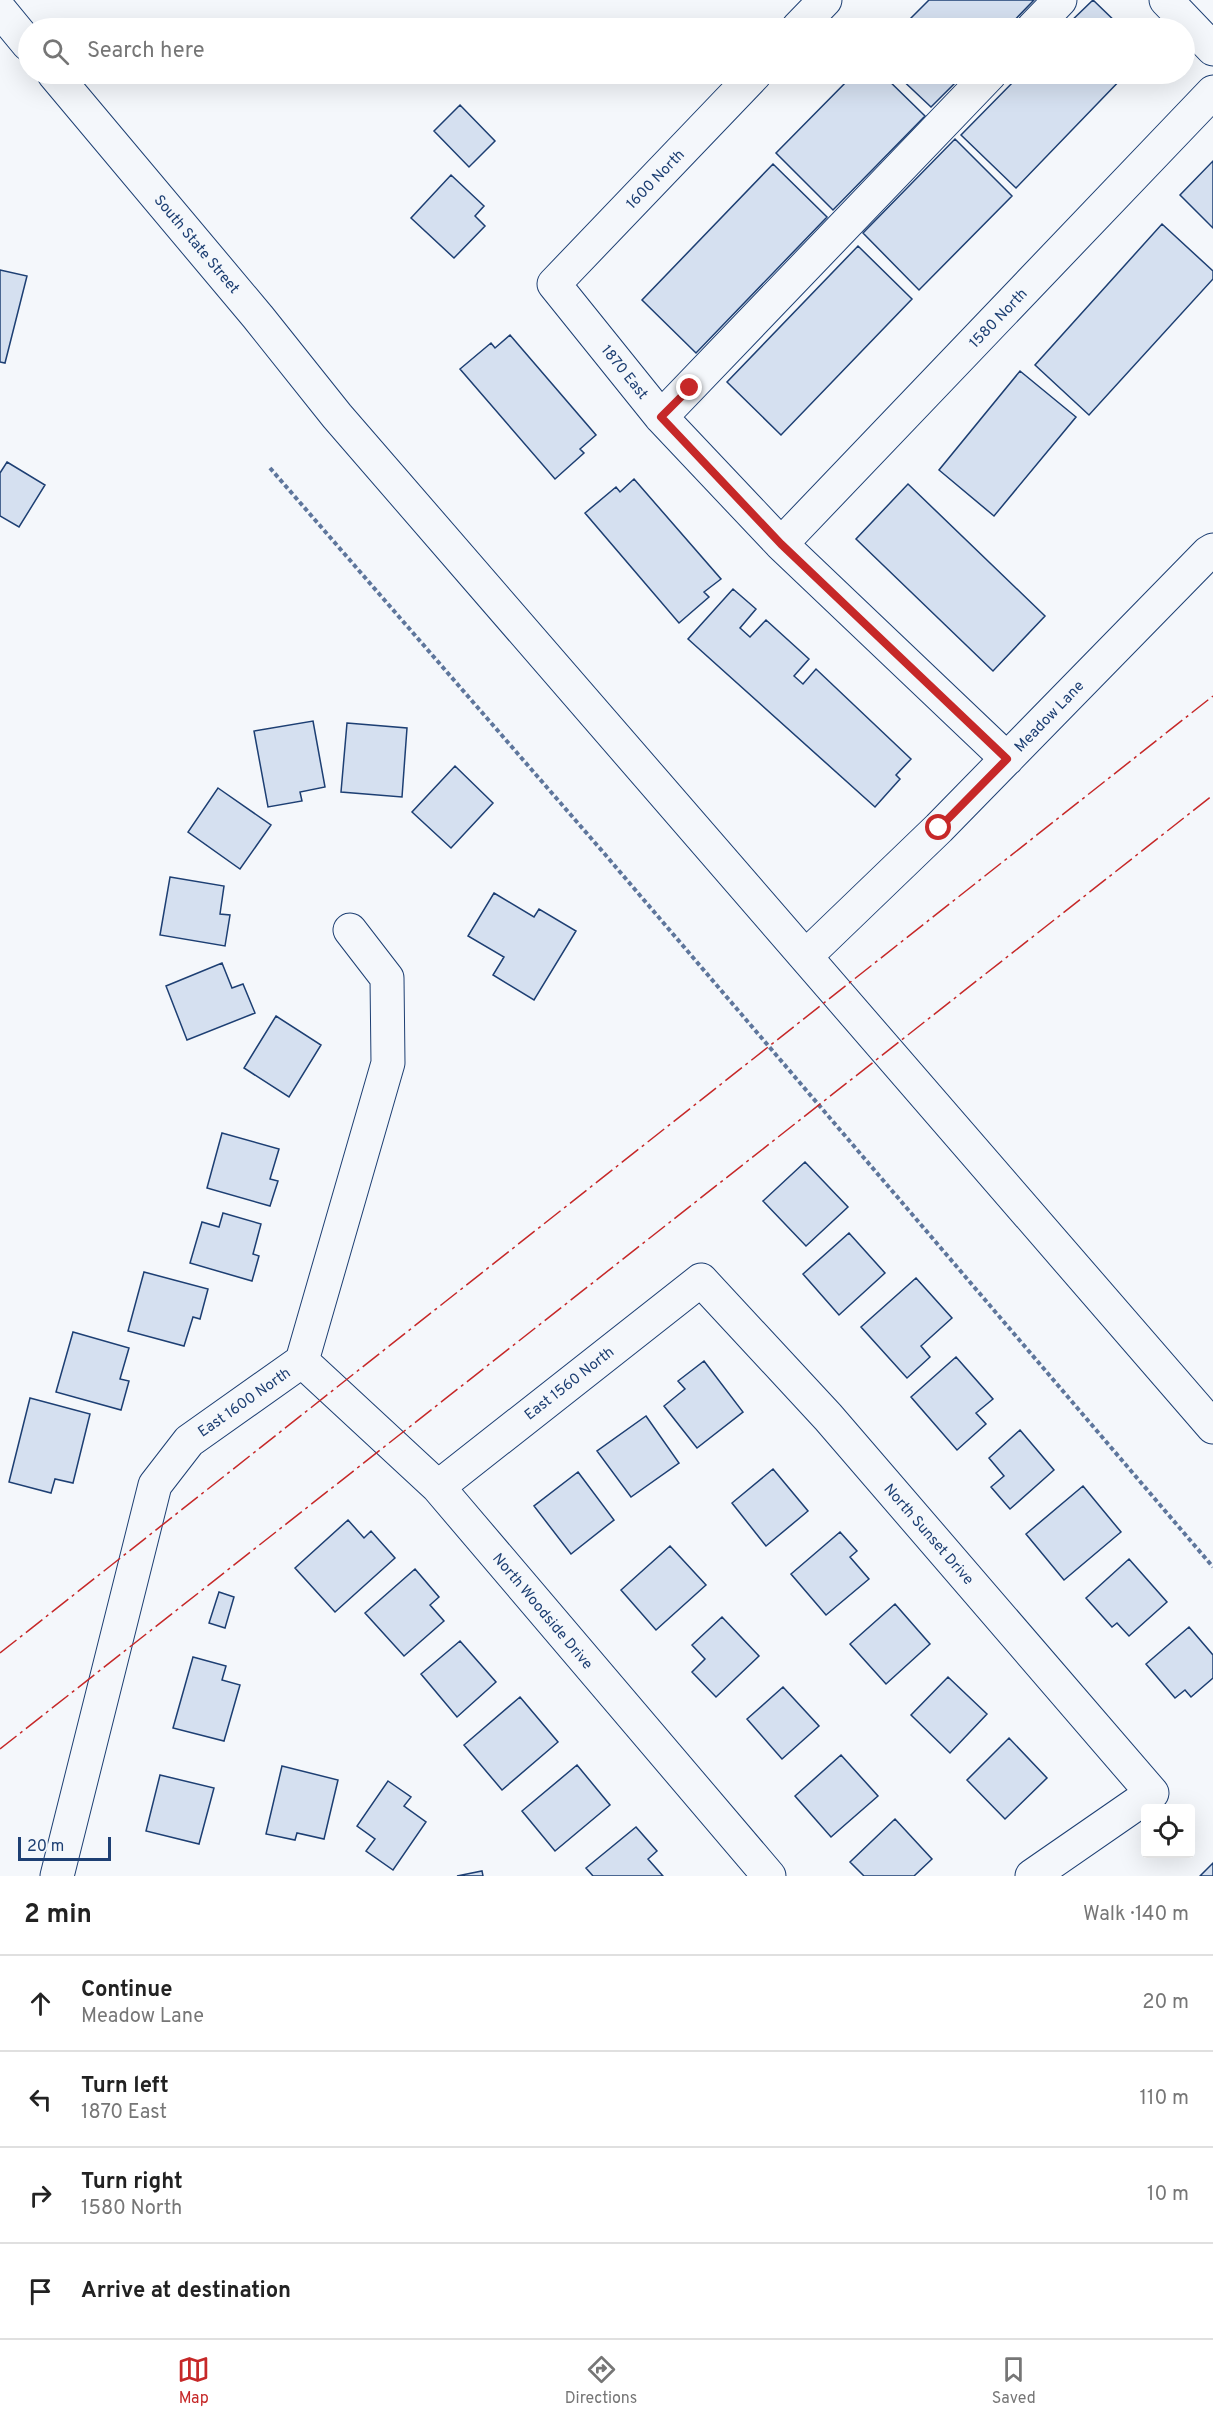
<!DOCTYPE html>
<html lang="en">
<head>
<meta charset="utf-8">
<style>
  body { margin:0; font-family:Overpass,sans-serif; background:#f2f2f2; color:#222 }
  .controls { position:absolute; right:18px; bottom:18px; display:grid; overflow:hidden; border-radius:6px; box-shadow:0 6px 24px #0002 }
  .controls button { width:54px; height:54px; display:grid; place-items:center; padding:0; border:0; border-bottom:2px solid #e0e0e0; background:#fff; color:#222; font:30px sans-serif }
  .scale { position:absolute; left:18px; bottom:15px; width:93px; box-sizing:border-box; padding-left:6px; border:3px solid #1d3f73; border-top:0; font-size:16px; line-height:21px; white-space:nowrap; color:#1d3f73; -webkit-text-stroke:4px #f4f7fb; paint-order:stroke }
  .stop { position:absolute; width:18px; height:18px; margin:-14px; border:4px solid #c62828; border-radius:50%; background:#fff }
  .stop.end { background:#c62828; border-color:#fff; box-shadow:0 2px 6px #0008 }
  .list { margin:0; padding:0; list-style:none }
  h2 { display:flex; justify-content:space-between; align-items:center; height:78px; margin:0; padding:0 24px; font-size:26px }
  h2 small { font-size:20px; font-weight:400; color:#767676 }
  .list li { display:grid; grid-template-columns:39px 1fr auto; gap:18px; align-items:center; box-sizing:border-box; height:96px; padding:0 24px; border-top:2px solid #e0e0e0 }
  .list b { display:block; font-size:22px; white-space:nowrap }
  .list p { margin:0; font-size:20px; white-space:nowrap; color:#767676 }
  .list em { font-size:20px; font-style:normal; color:#767676 }
  .icon { flex:none; width:33px; height:33px; fill:none; stroke:currentColor; stroke-width:2; stroke-linecap:round; stroke-linejoin:round }
  .map { position:relative; flex:none; width:1213px; height:1876px; overflow:hidden }
  .search { position:absolute; background:#fff; box-shadow:0 6px 24px #0002; left:18px; right:18px; top:18px; height:66px; display:flex; align-items:center; gap:15px; box-sizing:border-box; padding:0 21px; border-radius:33px; color:#767676; font-size:22px }
  .sheet { height:462px; background:#fff }
  nav { display:flex; justify-content:space-around; align-items:center; box-sizing:border-box; height:84px; border-top:2px solid #e0e0e0; background:#fff; font-size:16px; color:#767676 }
  nav a { display:grid; justify-items:center; gap:3px }
  nav .on { color:#c62828 }
  .map>svg:first-child { display:block }
</style>
</head>
<body>
<div class="map">
<svg width="1213" height="1876" viewBox="0 0 1213 1876">
  <rect width="100%" height="100%" fill="#f4f7fb"/>
  <path fill="#d5e0f0" stroke="#1d3f73" stroke-width="1.5" d="M929,0H1034L1007,28H901Z
    M1093,0L1122,28H1064Z
    M854,74H882L925,116L833,210L776,153Z
    M896,74H964L931,107Z
    M1021,74H1126L1016,188L961,135Z
    M460,105L495,141L469,167L434,131Z
    M955,139L1012,196L919,290L863,233Z
    M1213,161V228L1180,195Z
    M773,164L827,217L696,353L642,300Z
    M451,175L484,206L475,216L485,226L454,258L411,218Z
    M1162,224L1213,271V279L1089,415L1035,365Z
    M858,246L912,299L781,435L727,382Z
    M0,270L27,276L5,363L0,362Z
    M510,335L596,435L580,449L584,453L555,479L460,369L491,343L495,348Z
    M1020,371L1076,417L994,516L939,470Z
    M7,462L45,485L19,527L0,516V473Z
    M634,479L721,579L704,592L709,597L679,623L585,513L616,487L620,492Z
    M908,484L1045,616L993,671L856,539Z
    M733,589L756,609L740,628L750,637L766,620L809,659L794,676L803,684L816,669L911,759L896,775L900,779L875,807L688,639Z
    M313,721L325,787L300,792L302,801L268,807L254,731Z
    M347,723L407,728L402,797L341,792Z
    M455,766L493,803L451,848L412,812Z
    M218,788L271,825L240,869L188,832Z
    M170,877L224,886L220,914L230,915L225,946L160,935Z
    M494,893L534,917L539,909L576,931L534,1000L493,975L504,957L468,936Z
    M222,963L232,988L243,984L255,1013L187,1040L166,986Z
    M276,1016L321,1045L289,1097L244,1068Z
    M222,1133L279,1149L270,1179L278,1181L270,1206L207,1188Z
    M805,1162L848,1207L806,1246L763,1201Z
    M223,1213L261,1224L253,1254L259,1256L252,1281L190,1263L202,1222L219,1227Z
    M849,1233L885,1273L839,1315L803,1274Z
    M144,1272L208,1289L200,1319L193,1317L184,1346L128,1331Z
    M916,1278L952,1318L921,1346L930,1357L907,1378L861,1327Z
    M73,1332L129,1348L120,1379L129,1381L121,1410L56,1392Z
    M956,1357L993,1399L976,1413L986,1424L957,1450L911,1397Z
    M704,1361L743,1412L697,1448L664,1406L685,1389L678,1381Z
    M30,1398L90,1414L73,1483L55,1479L51,1493L9,1482Z
    M646,1416L679,1463L631,1497L597,1451Z
    M1020,1430L1054,1470L1010,1509L991,1487L1004,1476L989,1458Z
    M773,1469L808,1511L766,1546L732,1503Z
    M578,1472L614,1520L571,1554L534,1506Z
    M1083,1486L1121,1532L1064,1580L1026,1534Z
    M348,1520L364,1538L371,1531L395,1558L335,1612L295,1568Z
    M840,1532L857,1551L850,1557L869,1579L826,1615L791,1574Z
    M670,1546L706,1585L656,1630L621,1590Z
    M1129,1559L1167,1602L1129,1636L1117,1623L1112,1627L1086,1598Z
    M415,1569L439,1597L430,1605L444,1621L404,1656L365,1613Z
    M219,1592L234,1597L225,1628L209,1623Z
    M895,1604L930,1644L886,1684L850,1644Z
    M722,1617L759,1656L716,1697L692,1672L705,1659L692,1645Z
    M1189,1627L1213,1655V1678L1191,1697L1185,1690L1175,1698L1146,1664Z
    M460,1641L496,1682L457,1717L421,1674Z
    M193,1657L226,1666L222,1680L240,1685L224,1741L173,1728Z
    M948,1677L987,1714L950,1753L911,1715Z
    M783,1687L819,1726L782,1759L747,1719Z
    M520,1697L558,1742L502,1790L464,1745Z
    M1009,1738L1047,1778L1005,1819L967,1780Z
    M841,1755L878,1796L831,1837L795,1796Z
    M577,1765L610,1805L555,1851L522,1811Z
    M282,1766L338,1780L324,1839L297,1833L295,1840L266,1834Z
    M160,1775L214,1788L199,1844L146,1831Z
    M388,1781L411,1797L404,1806L426,1822L393,1870L366,1851L375,1839L357,1826Z
    M895,1819L932,1859L914,1876H864L850,1862Z
    M636,1827L657,1851L648,1859L663,1876H593L586,1868Z
    M1213,1863V1876H1200Z
    M482,1871L483,1876H457Z"/>
  <g fill="none" stroke-linecap="round" stroke-linejoin="round">
    <g stroke="#1d3f73" stroke-width="35">
      <path id="minor" d="M1166,0L1213,49
        M798,28L825,0
        M1033,28L1060,0
        M755,74L554,284L661,417L781,544L1007,759
        M661,417L990,74
        M781,544L1213,92
        M806,956L939,828L1208,553L1213,550
        M302,1361L438,1487L769,1876
        M438,1487L701,1280L828,1417L1152,1793L1032,1876
        M57,1876L155,1485L189,1441L302,1361L388,1063L387,978L350,930"/>
    </g>
    <g stroke="#1d3f73" stroke-width="35">
      <path id="major" d="M0,10L28,44
        M54,74L258,317L337,416L1213,1427"/>
    </g>
    <path stroke="#5e769c" stroke-width="4" stroke-dasharray="4.5 3" stroke-linecap="butt" d="M270,468L603,852L1213,1567"/>
    <use href="#minor" stroke="#f4f7fb" stroke-width="33"/>
    <use href="#major" stroke="#f4f7fb" stroke-width="33"/>
    <path stroke="#c62828" stroke-width="1.5" stroke-dasharray="21 4.5 3 4.5" stroke-linecap="butt" d="M0,1653L1213,696
      M0,1749L1213,795"/>
  </g>
  <g fill="none" stroke-linecap="round" stroke-linejoin="round">
    <path stroke="#c62828" stroke-width="8" d="M690,388L661,417L781,544L1007,759L939,828"/>
  </g>
  <g text-anchor="middle" stroke-width="4.5" stroke-linejoin="round" paint-order="stroke">
    <g font-size="15" fill="#1d3f73" stroke="#f4f7fb">
      <text transform="translate(655 179) rotate(-46)" y="5">1600 North</text>
      <text transform="translate(197 244) rotate(50)" y="5">South State Street</text>
      <text transform="translate(998 318) rotate(-46)" y="5">1580 North</text>
      <text transform="translate(625 372) rotate(51)" y="5">1870 East</text>
      <text transform="translate(1049 716) rotate(-46)" y="5">Meadow Lane</text>
      <text transform="translate(569 1383) rotate(-38)" y="5">East 1560 North</text>
      <text transform="translate(244 1402) rotate(-35)" y="5">East 1600 North</text>
      <text transform="translate(929 1534) rotate(49)" y="5">North Sunset Drive</text>
      <text transform="translate(543 1611) rotate(50)" y="5">North Woodside Drive</text>
    </g>
  </g>
</svg>
<div class="controls">
<button><svg class="icon" aria-label="locate" viewBox="0 0 24 24"><circle cx="12" cy="12" r="6"/><path d="M12 2v4M12 18v4M2 12h4M18 12h4"/></svg></button>
</div>
<div class="scale">20 m</div>
<div class="stop" style="left:939px;top:828px"></div>
<div class="stop end" style="left:690px;top:388px"></div>
<div class="search"><svg class="icon" aria-label="search" viewBox="0 0 24 24"><circle cx="10" cy="10" r="6"/><path d="M15 15l6 6"/></svg>Search here</div>
</div>
<section class="sheet">
<h2>2 min<small>Walk · 140 m</small></h2>
<ul class="list">
<li><svg class="icon" aria-label="ahead" viewBox="0 0 24 24"><path d="M12 20V5M6 11l6-6 6 6"/></svg><div><b>Continue</b><p>Meadow Lane</p></div><em>20 m</em></li>
<li><svg class="icon" aria-label="left" viewBox="0 0 24 24"><path d="M17 20v-9H6M10 6l-5 5 5 5"/></svg><div><b>Turn left</b><p>1870 East</p></div><em>110 m</em></li>
<li><svg class="icon" aria-label="right" viewBox="0 0 24 24"><path d="M7 20v-9h11M14 6l5 5-5 5"/></svg><div><b>Turn right</b><p>1580 North</p></div><em>10 m</em></li>
<li><svg class="icon" aria-label="arrive" viewBox="0 0 24 24"><path d="M6 21V4h12l-3 4 3 4H6"/></svg><div><b>Arrive at destination</b></div></li>
</ul>
</section>
<nav>
<a class="on"><svg class="icon" aria-label="map" viewBox="0 0 24 24"><path d="M3 6l6-2 6 2 6-2v14l-6 2-6-2-6 2zM9 4v14M15 6v14"/></svg>Map</a>
<a><svg class="icon" aria-label="directions" viewBox="0 0 24 24"><path d="M12 3l9 9-9 9-9-9zM9 14v-3h6M13 9l2 2-2 2"/></svg>Directions</a>
<a><svg class="icon" aria-label="saved" viewBox="0 0 24 24"><path d="M7 4h10v16l-5-4-5 4z"/></svg>Saved</a>
</nav>
</body>
</html>
